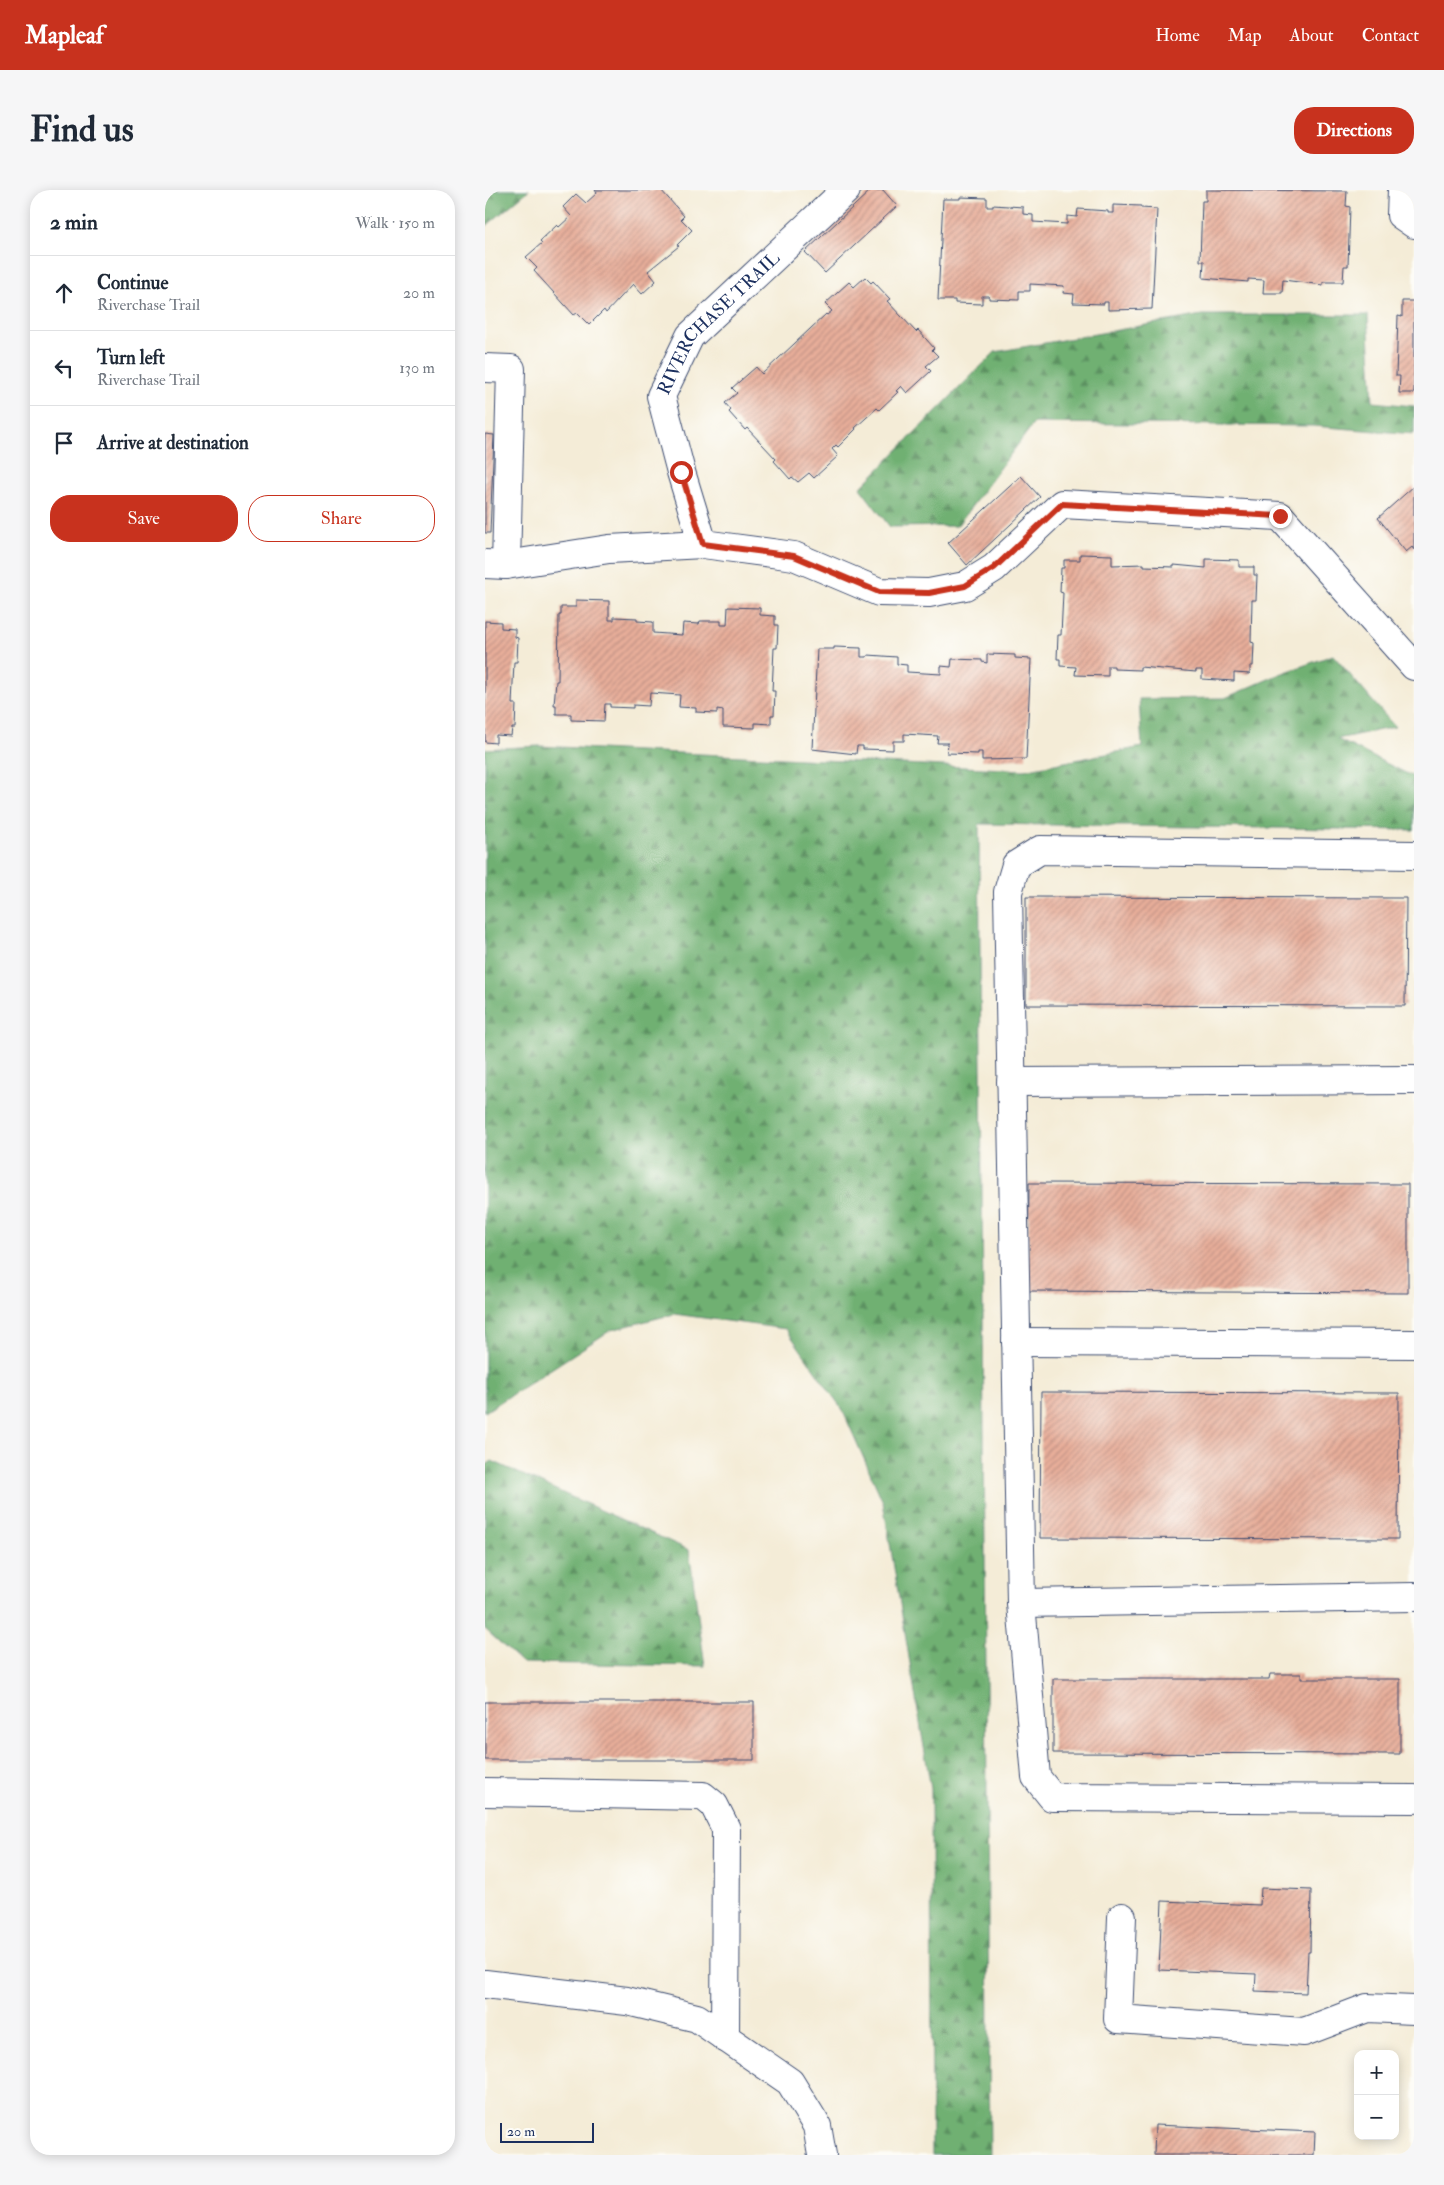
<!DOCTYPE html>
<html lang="en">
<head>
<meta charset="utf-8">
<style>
  body { margin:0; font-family:"IM FELL Double Pica",serif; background:#f6f6f7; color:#1f2937 }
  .controls { position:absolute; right:15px; bottom:15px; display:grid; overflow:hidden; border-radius:10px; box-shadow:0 2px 12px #0003 }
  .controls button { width:45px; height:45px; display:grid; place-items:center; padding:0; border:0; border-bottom:1px solid #e0e1e3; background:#fff; color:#1f2937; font:25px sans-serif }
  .scale { position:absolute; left:15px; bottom:12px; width:94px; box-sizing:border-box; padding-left:5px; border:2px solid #1b2f5e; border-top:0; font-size:14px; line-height:18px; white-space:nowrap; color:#1b2f5e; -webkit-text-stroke:4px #fdfcf7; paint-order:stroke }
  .stop { position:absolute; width:15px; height:15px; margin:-11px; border:4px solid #c8321e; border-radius:50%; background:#fff }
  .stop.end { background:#c8321e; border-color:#fff; box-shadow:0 1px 5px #0008 }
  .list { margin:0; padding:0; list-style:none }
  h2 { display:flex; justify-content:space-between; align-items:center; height:65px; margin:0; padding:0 20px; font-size:21px }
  h2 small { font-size:16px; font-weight:400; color:#747a83 }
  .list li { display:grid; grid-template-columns:32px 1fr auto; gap:15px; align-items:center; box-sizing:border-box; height:75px; padding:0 20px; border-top:1px solid #e0e1e3 }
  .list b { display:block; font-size:19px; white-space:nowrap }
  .list p { margin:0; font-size:16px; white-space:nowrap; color:#747a83 }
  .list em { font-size:16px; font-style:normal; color:#747a83 }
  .actions { display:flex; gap:10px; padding:15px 20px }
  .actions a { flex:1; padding:11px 0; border:1px solid #c8321e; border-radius:20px; text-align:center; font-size:18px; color:#c8321e }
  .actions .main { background:#c8321e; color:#fff }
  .icon { flex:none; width:28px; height:28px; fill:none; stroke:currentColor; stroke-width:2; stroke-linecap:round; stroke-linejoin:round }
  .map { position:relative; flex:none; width:929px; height:1965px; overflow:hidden; border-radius:20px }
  header { display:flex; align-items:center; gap:30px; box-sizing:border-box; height:70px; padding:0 25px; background:#c8321e; color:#fff }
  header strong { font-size:24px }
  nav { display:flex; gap:28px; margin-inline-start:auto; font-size:18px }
  .intro { display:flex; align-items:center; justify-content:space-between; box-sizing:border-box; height:120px; padding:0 30px }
  h1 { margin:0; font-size:35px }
  .button { padding:12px 22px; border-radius:20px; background:#c8321e; color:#fff; font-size:18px; font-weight:700 }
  main { display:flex; gap:30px; padding:0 30px }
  aside { flex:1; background:#fff; border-radius:20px; box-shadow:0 2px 12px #0003 }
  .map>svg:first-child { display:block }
</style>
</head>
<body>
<header>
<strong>Mapleaf</strong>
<nav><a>Home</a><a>Map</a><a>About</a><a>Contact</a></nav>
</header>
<div class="intro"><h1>Find us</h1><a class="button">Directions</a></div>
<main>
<aside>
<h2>2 min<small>Walk · 150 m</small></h2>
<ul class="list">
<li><svg class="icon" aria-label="ahead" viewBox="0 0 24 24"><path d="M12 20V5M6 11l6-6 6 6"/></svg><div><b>Continue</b><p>Riverchase Trail</p></div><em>20 m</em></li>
<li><svg class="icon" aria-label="left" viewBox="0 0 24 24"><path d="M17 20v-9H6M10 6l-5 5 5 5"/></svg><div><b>Turn left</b><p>Riverchase Trail</p></div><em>130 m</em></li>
<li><svg class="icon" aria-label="arrive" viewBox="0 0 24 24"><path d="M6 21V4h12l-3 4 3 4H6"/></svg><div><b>Arrive at destination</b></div></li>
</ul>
<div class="actions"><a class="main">Save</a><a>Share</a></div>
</aside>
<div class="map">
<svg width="929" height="1965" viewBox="0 0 929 1965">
  <defs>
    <pattern id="forest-firs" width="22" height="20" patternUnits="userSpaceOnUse" patternTransform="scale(1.25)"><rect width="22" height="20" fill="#70b072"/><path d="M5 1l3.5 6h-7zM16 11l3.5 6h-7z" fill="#5b9061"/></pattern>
    <pattern id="building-hatch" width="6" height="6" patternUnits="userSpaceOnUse" patternTransform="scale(1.25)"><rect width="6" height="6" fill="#e8ae9a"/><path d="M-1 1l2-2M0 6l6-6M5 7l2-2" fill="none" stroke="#bb8e81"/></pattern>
  </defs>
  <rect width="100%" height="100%" fill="#fdfcf7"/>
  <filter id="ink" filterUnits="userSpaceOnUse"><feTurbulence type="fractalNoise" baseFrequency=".02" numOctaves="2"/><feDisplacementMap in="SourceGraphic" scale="10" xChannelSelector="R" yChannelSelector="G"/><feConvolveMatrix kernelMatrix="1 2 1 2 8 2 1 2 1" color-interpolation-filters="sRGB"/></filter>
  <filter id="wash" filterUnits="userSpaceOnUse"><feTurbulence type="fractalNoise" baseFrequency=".0096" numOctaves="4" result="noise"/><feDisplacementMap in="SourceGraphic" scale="20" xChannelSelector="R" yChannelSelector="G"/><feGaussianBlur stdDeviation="1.12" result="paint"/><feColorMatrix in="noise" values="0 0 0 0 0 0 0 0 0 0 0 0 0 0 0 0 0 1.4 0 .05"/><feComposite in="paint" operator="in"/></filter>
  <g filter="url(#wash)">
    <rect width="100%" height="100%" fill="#f4ecd7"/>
    <path fill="url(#forest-firs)" stroke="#467068" d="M0,0H44L0,37Z
      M717,125H883L888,212L929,216V244L828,236L549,233L472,336L405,337L375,298L510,162Z
      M848,465L910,537L852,549L929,587V640L494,634L505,1965H447L446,1599L398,1312L357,1219L301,1139L189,1124L126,1140L0,1222V559L54,556L539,580L657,557L654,509L740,508L795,484Z
      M7,1271L204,1360L220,1476L37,1473L0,1439V1276Z"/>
    <g id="blocks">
      <path fill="url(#building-hatch)" d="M110,0H176L199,26L196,29L207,40L192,55L194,56L163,81L171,91L157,104L148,94L121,123L119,120L104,135L92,123L89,125L49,81L52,78L41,67L57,53L55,51L72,35L74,37L86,26L78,17L91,4L101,13L112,3Z
        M386,0H398L412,16L340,83L320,62Z
        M721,0L862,1L861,16L865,17L863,76H859L858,92H838V95L798,90L797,103H778L779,90L763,89V92L718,88L719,71H715L717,11H721Z
        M475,7L502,8V17H508V15L538,17V24L548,25V32L582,34V26L592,27L593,19L623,21V23H628V15L656,16V18L672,19L667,119L623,120V112H619V114L588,113L589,104L578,103L579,96L545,94V101H534V110L504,109V106H497V114L470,113V110H453L458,9H475Z
        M380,87L386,93L388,91L405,109L402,111L431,142L433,140L449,158L447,160L453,166L441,176L446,181L422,203L416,196L411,201L413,202L394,220L392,218L370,238L371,239L353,257L351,255L347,259L353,266L329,288L324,283L313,292L307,287L305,289L289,271L291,269L262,238L260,240L244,222L246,220L240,213L252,203L247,198L271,177L277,184L341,124L342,125L347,121L340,114L364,92L369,97Z
        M917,111H929V203H914L915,186H911L913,126L917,127Z
        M0,244L9,245L5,343H0Z
        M536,286L555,307L482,375L463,353Z
        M929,296V360L927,357L921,362L893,328Z
        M595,364L627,365V375L659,374V376L689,377V375L721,378V369L754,370V377H769V385H772L771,410H767L766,452L769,453L768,476H765V484L749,483V491L717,489V480H711V482L655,477V480L629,479V476H623V486L590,485L591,477L575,476V469H572L573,445H576L578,403L575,402L576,378H579V370H595Z
        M91,410L124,411V430H129V427L152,428V431L168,432V443L197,445L198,433L214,434L215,431H236V435H242L243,417L275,418V425L290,426V435H293L292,458H289L287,501H290L289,525H286V534L270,533V538L238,537V520L232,519V523L211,522V518L194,517L195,505L165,503L164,516L148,515V518L125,517V514H120L119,531L86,530V524H71V515H69L71,491H73L74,425H76V417H91Z
        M0,431L16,432V438L30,439V447L33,448L32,472H29L27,514H31L30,538H27L26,546L11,545V553L0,552Z
        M349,457L376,458V467H382L383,465L412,467V474L422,475V482L456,484V476L466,477L467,469L497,470V472L502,473V464L530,465V468L546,469L541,569L497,570V562H493V564L462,563L463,553H452L453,546L419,544V551H408V560L378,559V556H372L371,564L327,559L332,459H349Z
        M541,707L921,708L920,816L541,815Z
        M544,993L923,994V1103L543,1101Z
        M556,1202L914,1203L913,1349L555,1348Z
        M785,1484H816V1489H915V1564L568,1563V1489H784Z
        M0,1512H269V1570H0Z
        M776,1698L826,1700L825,1762H823L821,1803L770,1801L771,1784L674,1780L677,1711L775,1715Z
        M670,1935L830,1942L829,1965H669Z"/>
    </g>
  </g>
  <g filter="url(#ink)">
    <use href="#blocks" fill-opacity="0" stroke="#3c4b70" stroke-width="1"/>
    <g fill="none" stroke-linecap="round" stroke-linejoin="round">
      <g stroke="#3c4b70" stroke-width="30">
        <g id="minor">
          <path d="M917,0L916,25L929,34"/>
          <path d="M0,178L26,179L21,375"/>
          <path id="s1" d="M218,354L196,282L176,206L205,146L361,0"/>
          <path d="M0,374L21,375L124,359L218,354L309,366L394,402L444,403L480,396L509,378L577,314L795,326L929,476"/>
          <path d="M929,665L555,660L531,675L523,702L536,1413L551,1587L567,1607L929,1609"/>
          <path d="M526,892L929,890"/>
          <path d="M531,1152L929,1154"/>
          <path d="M536,1413L929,1407"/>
          <path d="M0,1602L218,1606L229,1615L241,1639L240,1848"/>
          <path d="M637,1727L633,1829L819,1842L882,1818L929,1820"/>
          <path d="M0,1794L142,1811L212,1828L305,1892L332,1936L337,1965"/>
        </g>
      </g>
      <use href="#minor" stroke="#fff" stroke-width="28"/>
    </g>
  </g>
  <g fill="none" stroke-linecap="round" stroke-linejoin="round" filter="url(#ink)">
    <path stroke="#c8321e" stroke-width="6" d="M196,282L218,354L309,366L394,402L444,403L480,396L509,378L577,314L795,326"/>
  </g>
  <g text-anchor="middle" stroke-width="4" stroke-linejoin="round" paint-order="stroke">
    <g font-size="18" fill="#1b2f5e" stroke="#fdfcf7">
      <text dy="6" stroke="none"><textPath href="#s1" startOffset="248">RIVERCHASE TRAIL</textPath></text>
    </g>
  </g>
</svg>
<div class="controls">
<button>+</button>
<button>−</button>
</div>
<div class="scale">20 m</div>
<div class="stop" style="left:196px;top:282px"></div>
<div class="stop end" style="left:795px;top:326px"></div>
</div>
</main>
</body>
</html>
